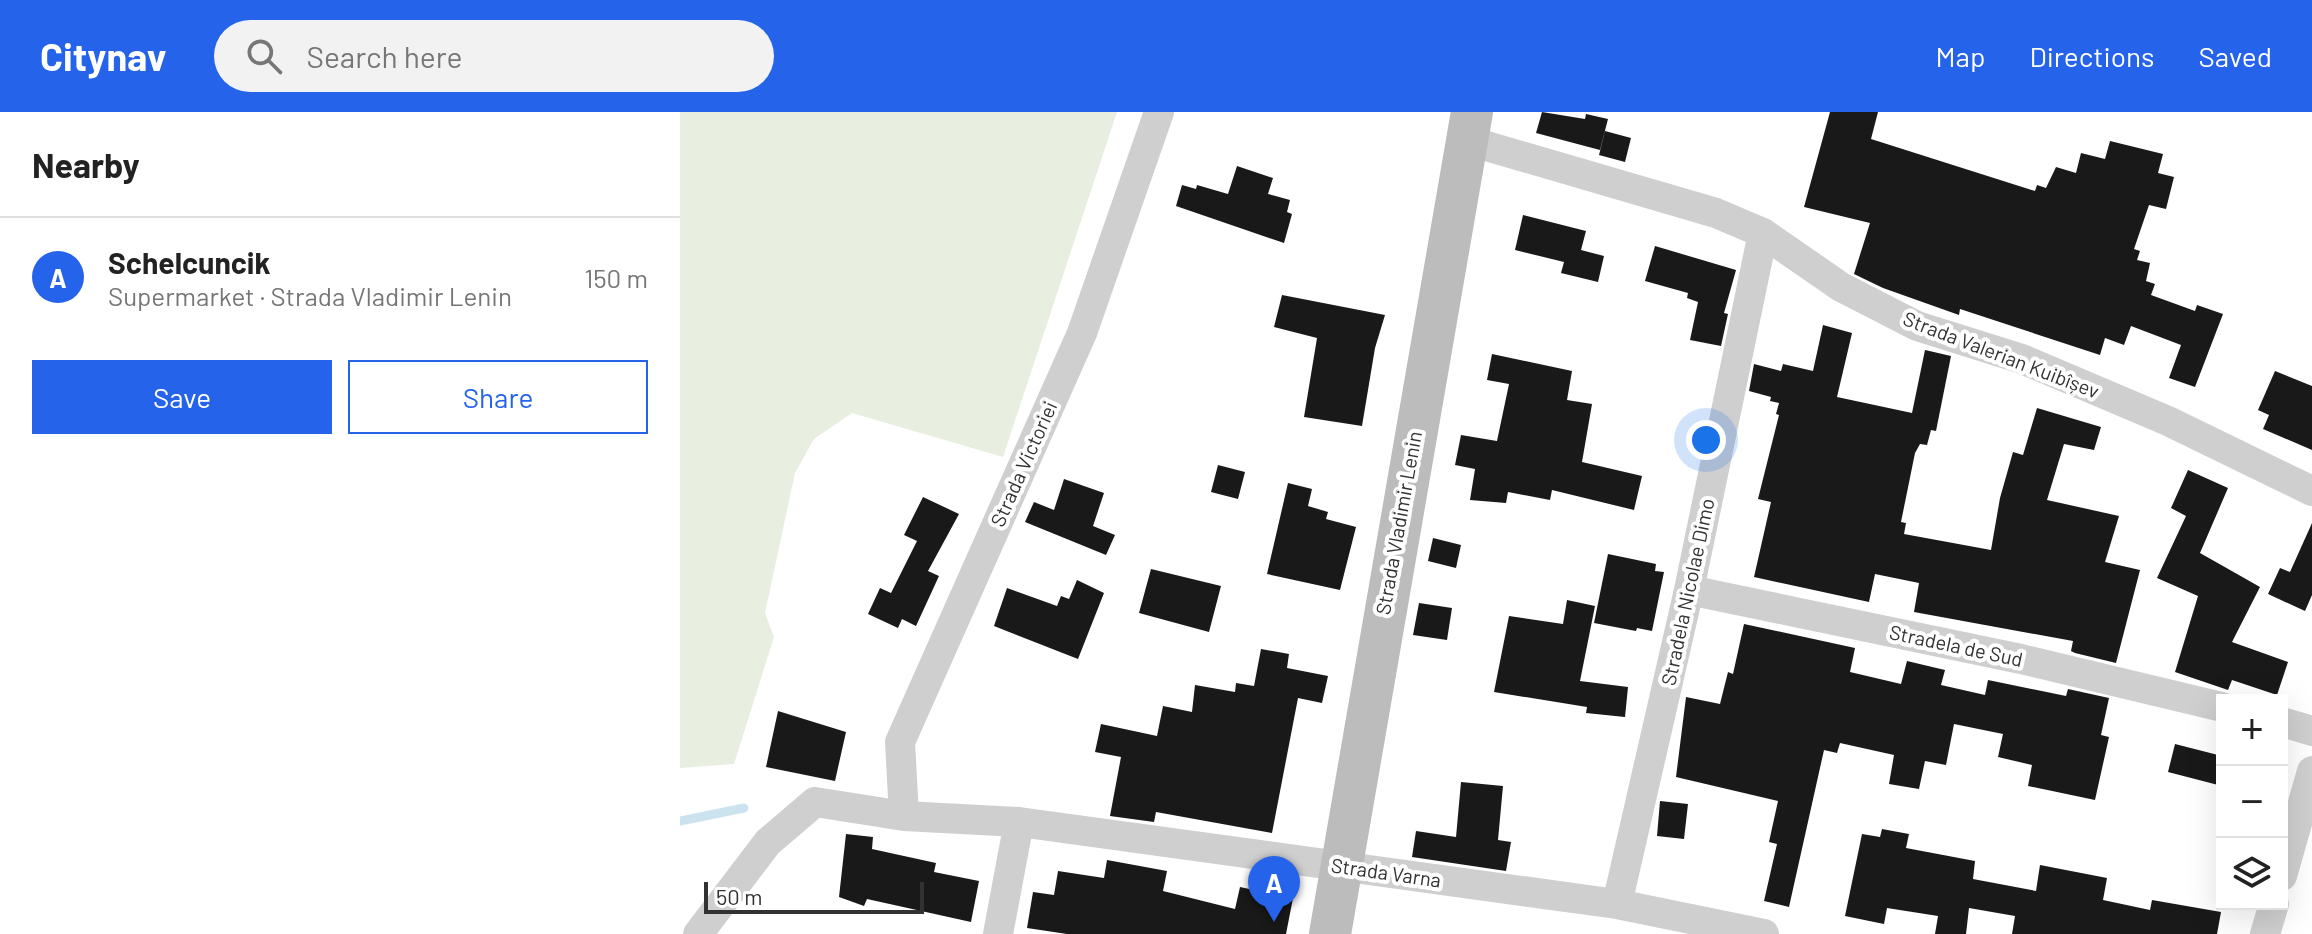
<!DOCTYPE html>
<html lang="en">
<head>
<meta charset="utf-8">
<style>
  body { margin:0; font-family:Barlow,sans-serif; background:#f2f2f2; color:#222 }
  .controls { position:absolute; right:24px; bottom:24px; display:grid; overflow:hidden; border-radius:0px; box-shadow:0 8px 32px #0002 }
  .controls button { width:72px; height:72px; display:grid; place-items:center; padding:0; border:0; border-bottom:2px solid #e0e0e0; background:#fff; color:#222; font:40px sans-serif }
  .scale { position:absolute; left:24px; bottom:20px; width:220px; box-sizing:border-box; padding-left:8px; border:4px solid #323232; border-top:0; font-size:22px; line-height:28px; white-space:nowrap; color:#323232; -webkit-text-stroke:6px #fff; paint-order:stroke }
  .you { position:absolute; left:1026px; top:328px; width:28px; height:28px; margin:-20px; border:6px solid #fff; border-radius:50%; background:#1a73e8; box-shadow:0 0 0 12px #1a73e833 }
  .badge { display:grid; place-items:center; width:52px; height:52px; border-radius:50%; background:#2563eb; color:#fff; font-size:26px; font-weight:700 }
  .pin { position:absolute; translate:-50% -66px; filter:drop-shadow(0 2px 4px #0008) }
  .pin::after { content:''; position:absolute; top:42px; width:28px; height:24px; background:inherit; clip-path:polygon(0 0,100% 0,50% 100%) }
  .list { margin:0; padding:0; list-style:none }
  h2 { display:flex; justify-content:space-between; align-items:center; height:104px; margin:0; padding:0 32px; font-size:34px }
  h2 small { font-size:26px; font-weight:400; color:#767676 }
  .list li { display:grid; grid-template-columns:52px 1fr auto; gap:24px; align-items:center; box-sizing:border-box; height:120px; padding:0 32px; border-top:2px solid #e0e0e0 }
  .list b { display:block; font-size:30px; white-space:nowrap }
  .list p { margin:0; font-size:26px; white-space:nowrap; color:#767676 }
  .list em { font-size:26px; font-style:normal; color:#767676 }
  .actions { display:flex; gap:16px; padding:24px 32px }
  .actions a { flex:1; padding:18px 0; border:2px solid #2563eb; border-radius:0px; text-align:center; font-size:28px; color:#2563eb }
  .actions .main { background:#2563eb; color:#fff }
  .icon { flex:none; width:44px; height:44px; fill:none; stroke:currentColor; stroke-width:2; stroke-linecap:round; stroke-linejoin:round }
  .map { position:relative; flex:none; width:1632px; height:822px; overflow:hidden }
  header { display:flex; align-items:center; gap:48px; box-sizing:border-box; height:112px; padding:0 40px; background:#2563eb; color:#fff }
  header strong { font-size:38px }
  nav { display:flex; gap:44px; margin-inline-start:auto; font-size:28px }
  .search { width:560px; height:72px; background:#f2f2f2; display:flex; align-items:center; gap:20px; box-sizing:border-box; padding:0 28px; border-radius:44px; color:#767676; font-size:30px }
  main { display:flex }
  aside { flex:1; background:#fff }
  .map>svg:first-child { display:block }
</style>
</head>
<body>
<header>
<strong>Citynav</strong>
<div class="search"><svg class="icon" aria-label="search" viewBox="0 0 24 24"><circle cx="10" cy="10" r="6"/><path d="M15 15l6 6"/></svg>Search here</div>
<nav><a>Map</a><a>Directions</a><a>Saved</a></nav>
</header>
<main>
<aside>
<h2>Nearby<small></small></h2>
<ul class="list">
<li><span class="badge">A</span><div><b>Schelcuncik</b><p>Supermarket · Strada Vladimir Lenin</p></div><em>150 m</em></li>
</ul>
<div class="actions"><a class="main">Save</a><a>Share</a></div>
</aside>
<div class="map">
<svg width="1632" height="822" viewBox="0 0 1632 822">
  <rect width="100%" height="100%" fill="#fff"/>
  <path fill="#e8efe0" d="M0,0H437L323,345L172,301L134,327L115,361L85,501L94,525L54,652L0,656Z"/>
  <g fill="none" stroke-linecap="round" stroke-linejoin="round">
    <path stroke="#cbe2ef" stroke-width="9" d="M0,709L64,696"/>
  </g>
  <path fill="#191919" d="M862,0L905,7L906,2L928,7L920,38L856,21Z
    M1150,0H1198L1191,27L1355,79L1357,73L1366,76L1376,55L1396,61L1401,41L1425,47L1430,29L1483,42L1478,61L1494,65L1486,97L1469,93L1454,137L1460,139L1457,148L1470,151L1466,169L1475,172L1471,183L1515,199L1517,193L1543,202L1515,275L1489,266L1501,233L1451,214L1444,233L1425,226L1420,243L1280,197L1279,203L1203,176L1174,162L1190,111L1124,95Z
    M925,19L951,26L945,50L919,43Z
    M557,54L593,66L588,82L610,88L607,100L612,102L604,131L496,94L502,73L516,77L517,73L548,82Z
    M843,103L906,119L901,138L924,144L918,170L881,161L884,150L835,138Z
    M975,134L1056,158L1044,201L1048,202L1041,234L1010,228L1018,190L1007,186L1008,181L965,169Z
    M602,183L705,203L695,236L682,314L624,305L637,226L594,215Z
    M1143,213L1172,221L1157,285L1232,301L1245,238L1271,244L1256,319L1251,318L1247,333L1240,332L1235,341L1221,410L1226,411L1224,422L1311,438L1320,386L1333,340L1343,343L1357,296L1421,315L1414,338L1384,332L1367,388L1439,404L1425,450L1460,458L1436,551L1395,541L1391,539L1393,529L1234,500L1239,471L1195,462L1189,490L1074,465L1091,390L1078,387L1099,303L1096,302L1099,291L1090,289L1091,285L1069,279L1074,252L1101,259L1103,252L1133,259Z
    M812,242L892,259L887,288L912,292L902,350L962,364L954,398L872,378L870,388L828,380L826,391L790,388L795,357L775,353L781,323L817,329L829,272L807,268Z
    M1595,259L1632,274V338L1583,317L1589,303L1578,298Z
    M538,353L565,360L558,387L531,380Z
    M1508,358L1548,376L1520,441L1580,475L1552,530L1608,550L1597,583L1552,568L1548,578L1495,560L1518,484L1477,466L1506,404L1491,396Z
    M384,367L424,381L413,414L435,423L426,443L345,410L354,390L374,398Z
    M608,371L632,377L628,394L648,400L646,407L676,415L660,478L587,462Z
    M243,385L279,402L248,459L259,464L236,514L222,507L218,516L188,502L200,476L211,481L237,429L224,423Z
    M1632,411V483L1625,499L1588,482L1600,456L1610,460Z
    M753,426L781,433L776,456L748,449Z
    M928,442L976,452L975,459L984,460L972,519L957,516L956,519L914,511Z
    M471,457L541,474L529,520L459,501Z
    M397,468L424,481L398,547L314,514L327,476L377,494L381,484L389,487Z
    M887,488L915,494L900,569L948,575L945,605L906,601L907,595L814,580L829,504L883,512Z
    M739,491L772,496L767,528L733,523Z
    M1064,512L1175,536L1170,560L1221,572L1227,549L1265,558L1261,573L1305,583L1308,568L1386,584L1388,577L1429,586L1421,623L1429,625L1415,688L1348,674L1352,653L1318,645L1323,622L1274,612L1266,653L1245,649L1239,677L1209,672L1214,643L1160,631L1157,641L1144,638L1109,795L1084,789L1097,732L1089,730L1098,689L996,665L1006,585L1040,592L1048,560L1053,562Z
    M581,537L609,542L607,556L648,564L642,591L618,586L592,721L476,700L474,710L430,704L441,645L415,640L421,612L477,624L483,594L512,600L515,573L555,580L556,571L574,574Z
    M98,599L166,620L155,669L86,655Z
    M1495,632L1542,644V674L1488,660Z
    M781,670L823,674L818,728L831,730L826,759L732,745L736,719L776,725Z
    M980,689L1008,692L1004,727L977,724Z
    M1202,717L1229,722L1226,736L1295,749L1293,767L1356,779L1360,753L1427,766L1423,788L1470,798L1472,788L1541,800L1537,822H1332L1335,804L1289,796L1286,822H1255L1258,804L1207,796L1204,812L1165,804L1182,722L1200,725Z
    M166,722L193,725L192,737L256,751L254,760L299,769L291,810L187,787L184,794L159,785Z
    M427,748L487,759L483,779L555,797L560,775L613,786L606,822H387L347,816L353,780L374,783L378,759L424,766Z"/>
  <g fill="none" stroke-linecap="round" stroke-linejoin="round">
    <path stroke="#cfcfcf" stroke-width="30" d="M786,28L1036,101L1083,121L1161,175L1237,214L1342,247L1488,309L1632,379
      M1009,478L1341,547L1542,595
      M1602,610L1632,619
      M224,704L220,630L402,221L479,0
      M1602,764L1632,659
      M937,792L1009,478L1083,121
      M18,822L88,730L135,690L224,704L339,710L937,792L1084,822
      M318,822L339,710
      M1585,822L1594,792"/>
    <path stroke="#bcbcbc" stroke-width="42" d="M650,822L792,0"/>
  </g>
  <g text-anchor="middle" stroke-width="8" stroke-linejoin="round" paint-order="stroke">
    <g font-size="20" fill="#323232" stroke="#fff">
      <text transform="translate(1321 243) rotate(21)" y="7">Strada Valerian Kuibîșev</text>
      <text transform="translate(344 352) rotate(-66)" y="7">Strada Victoriei</text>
      <text transform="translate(719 411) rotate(-80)" y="7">Strada Vladimir Lenin</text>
      <text transform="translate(1008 480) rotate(-78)" y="7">Stradela Nicolae Dimo</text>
      <text transform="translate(1276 534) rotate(12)" y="7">Stradela de Sud</text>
      <text transform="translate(706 761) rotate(8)" y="7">Strada Varna</text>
    </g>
  </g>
</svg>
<div class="controls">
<button>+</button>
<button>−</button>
<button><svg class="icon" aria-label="layers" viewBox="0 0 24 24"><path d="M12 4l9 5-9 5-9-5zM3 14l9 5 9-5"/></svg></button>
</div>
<div class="scale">50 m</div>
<div class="you"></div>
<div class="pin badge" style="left:594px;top:810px">A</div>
</div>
</main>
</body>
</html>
